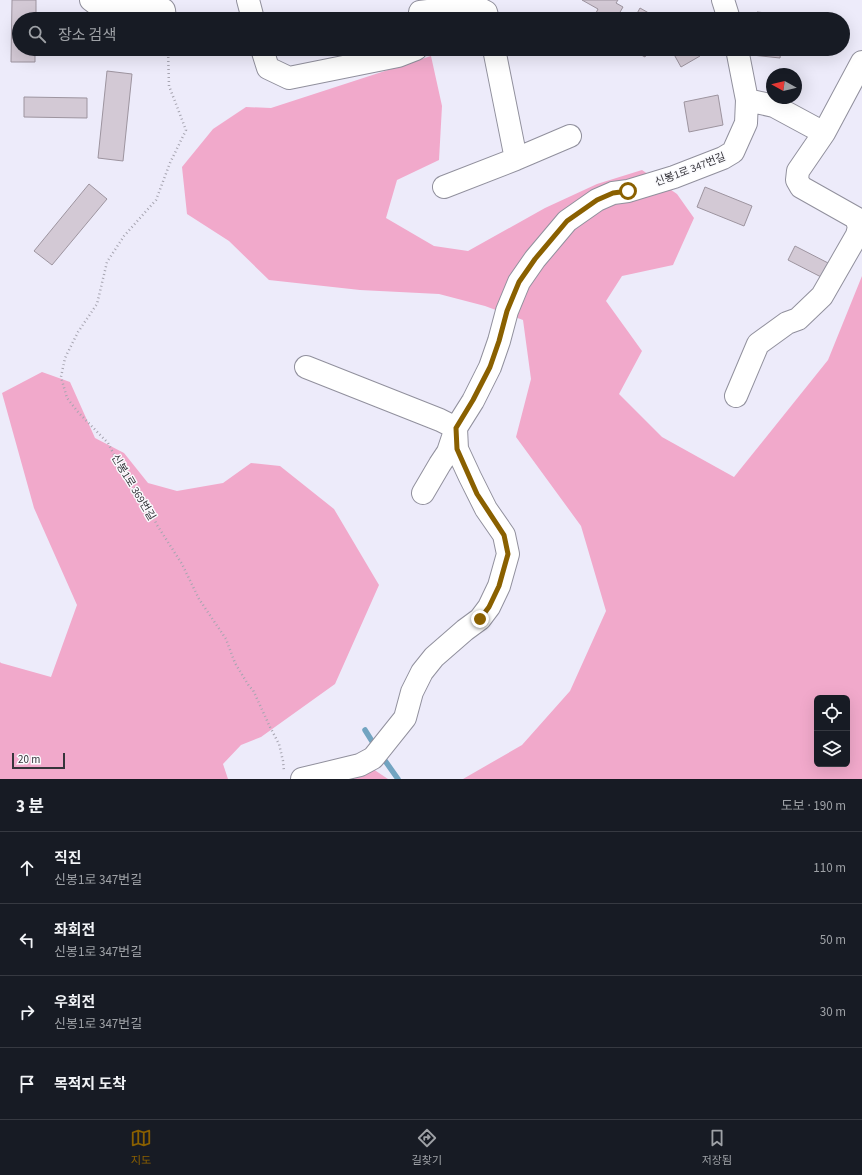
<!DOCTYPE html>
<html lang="ko">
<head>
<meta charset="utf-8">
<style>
  body { margin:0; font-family:"Source Sans 3","Noto Sans KR",sans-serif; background:#20242c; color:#f1f3f6 }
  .controls { position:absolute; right:12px; bottom:12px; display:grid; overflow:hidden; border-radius:6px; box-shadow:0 4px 16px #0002 }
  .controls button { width:36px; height:36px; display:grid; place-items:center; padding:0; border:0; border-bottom:1px solid #363941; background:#171b24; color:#f1f3f6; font:20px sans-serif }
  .compass { position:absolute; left:766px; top:68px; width:36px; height:36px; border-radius:50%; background:#171b24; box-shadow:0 4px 16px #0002; rotate:278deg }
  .scale { position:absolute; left:12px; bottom:10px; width:53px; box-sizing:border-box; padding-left:4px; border:2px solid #36353b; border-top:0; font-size:11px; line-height:14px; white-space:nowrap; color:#36353b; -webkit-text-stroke:3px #fafafd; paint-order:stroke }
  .stop { position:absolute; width:12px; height:12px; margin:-9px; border:3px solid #8a6000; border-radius:50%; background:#fff }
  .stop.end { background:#8a6000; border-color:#fff; box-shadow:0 1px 4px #0008 }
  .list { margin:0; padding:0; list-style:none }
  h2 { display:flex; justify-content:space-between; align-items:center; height:52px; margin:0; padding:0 16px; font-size:17px }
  h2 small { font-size:13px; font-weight:400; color:#9ea1a6 }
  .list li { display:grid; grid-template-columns:26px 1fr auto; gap:12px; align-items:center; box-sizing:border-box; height:72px; padding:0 16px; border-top:1px solid #363941 }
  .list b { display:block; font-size:15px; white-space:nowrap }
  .list p { margin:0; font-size:13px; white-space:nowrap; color:#9ea1a6 }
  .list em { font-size:13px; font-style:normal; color:#9ea1a6 }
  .icon { flex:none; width:22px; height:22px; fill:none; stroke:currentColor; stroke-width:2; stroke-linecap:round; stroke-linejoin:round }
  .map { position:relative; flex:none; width:862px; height:779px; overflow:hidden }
  .search { position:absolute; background:#171b24; box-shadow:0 4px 16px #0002; left:12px; right:12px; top:12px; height:44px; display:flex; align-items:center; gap:10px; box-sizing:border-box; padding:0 14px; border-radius:22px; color:#9ea1a6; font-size:15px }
  .sheet { height:340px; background:#171b24 }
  nav { display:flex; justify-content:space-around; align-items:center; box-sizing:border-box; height:56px; border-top:1px solid #363941; background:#171b24; font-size:11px; color:#9ea1a6 }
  nav a { display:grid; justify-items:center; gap:2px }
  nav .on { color:#8a6000 }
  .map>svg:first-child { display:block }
</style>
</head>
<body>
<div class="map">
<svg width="862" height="779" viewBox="0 0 862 779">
  <rect width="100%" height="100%" fill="#edebfa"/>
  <path fill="#f1a9cb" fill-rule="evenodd" d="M431,56L442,106L439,160L397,180L386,218L434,246L468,251L545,208L597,184L642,170L677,194L694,218L673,265L622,276L606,301L642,351L619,394L662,437L734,477L828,360L862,276V779H463L522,745L570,691L606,611L581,526L516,437L531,379L523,320L485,306L439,294L360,290L269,280L229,241L187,214L182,167L213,129L246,107L271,108ZM817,698H847V764H817Z
    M42,372L70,382L95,438L124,453L148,483L177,491L223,483L251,463L280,466L334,509L379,585L335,684L261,737L241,745L223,764L228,779H0V662L1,663L51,677L77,605L34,508L2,393Z
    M370,767L388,779H341Z"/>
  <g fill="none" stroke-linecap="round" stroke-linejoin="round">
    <path stroke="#72a4c1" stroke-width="5.5" d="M365,730L375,746
      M381,755L398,779"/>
  </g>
  <path fill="#d3c9d5" stroke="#9d949f" d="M12,0H36V19H19V49H35V62H11Z
    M582,0H618L616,3L623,7L616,19L609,16L607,19H596L594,17L598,9Z
    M640,8L654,16L652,19H634Z
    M757,12L785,15L784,19H756Z
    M630,49H649L645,57Z
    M671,49H696L700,56L681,67Z
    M753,49H781L780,58L752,55Z
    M107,71L132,74L123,161L98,158Z
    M718,95L723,125L689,132L684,102Z
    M24,97L87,98V118L24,117Z
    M89,184L107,199L52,265L34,251Z
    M705,187L752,206L744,226L697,207Z
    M795,246L832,265L825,279L788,260Z"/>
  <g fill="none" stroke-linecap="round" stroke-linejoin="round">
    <g stroke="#91909d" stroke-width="24">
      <path id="minor" d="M91,0L95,3L128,4L164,10L165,19
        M248,0L253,19
        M723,0L729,19
        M420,12L473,5L486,12L488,19
        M262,49L268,68L289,78L398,56L416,49
        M747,100L774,106L824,133L862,62
        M516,159L570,136
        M444,187L516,159L494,49
        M306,367L440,420L456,428L448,452L440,464L423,493
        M736,396L758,344L787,323L798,319L822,296L857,235L859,227L856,218L801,187L797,180L798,171L824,133
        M302,779L360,765L373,758L405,718L412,692L422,672L434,657L465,630L480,619L489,607L499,586L508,554L504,535L486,509L470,477L457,449L456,428L473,401L490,367L499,341L507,311L519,282L535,259L567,221L597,200L613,193L628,191L674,177L723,158L733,152L746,123L747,100L737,49"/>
    </g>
    <path stroke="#a7a5b1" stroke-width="2.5" stroke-dasharray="1 3" stroke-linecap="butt" d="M168,49L169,86L186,130L170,163L156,200L124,236L107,262L97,304L78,332L65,358L61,377L67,398L78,412L108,443L125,476L149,509L157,525L182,564L199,599L226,639L235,663L249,686L253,690L270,727L279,744L283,761L284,771"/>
    <use href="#minor" stroke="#fff" stroke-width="22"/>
  </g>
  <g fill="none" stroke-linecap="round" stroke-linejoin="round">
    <path stroke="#8a6000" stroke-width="5" d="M480,619L489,607L499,586L508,554L504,535L477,494L457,449L456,428L473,400L490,367L499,341L507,311L519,282L535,259L567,221L597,200L613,193L628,191"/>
  </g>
  <g text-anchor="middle" stroke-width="3" stroke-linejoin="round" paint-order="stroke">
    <g font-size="11" fill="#36353b" stroke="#fafafd">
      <text transform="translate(690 169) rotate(-21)" y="4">신봉1로 347번길</text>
      <text transform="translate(134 487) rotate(59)" y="4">신봉1로 369번길</text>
    </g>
  </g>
</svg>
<div class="controls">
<button><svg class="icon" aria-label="locate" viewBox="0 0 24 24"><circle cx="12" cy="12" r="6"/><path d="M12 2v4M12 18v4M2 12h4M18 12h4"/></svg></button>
<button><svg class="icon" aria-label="layers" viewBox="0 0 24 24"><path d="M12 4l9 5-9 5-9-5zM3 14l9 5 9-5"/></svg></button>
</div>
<svg class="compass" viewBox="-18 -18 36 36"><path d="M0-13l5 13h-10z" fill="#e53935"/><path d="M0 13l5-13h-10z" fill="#9ea1a6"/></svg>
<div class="scale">20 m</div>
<div class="stop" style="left:628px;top:191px"></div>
<div class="stop end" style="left:480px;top:619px"></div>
<div class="search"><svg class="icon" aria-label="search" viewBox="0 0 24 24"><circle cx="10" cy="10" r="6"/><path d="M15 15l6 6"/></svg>장소 검색</div>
</div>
<section class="sheet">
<h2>3 분<small>도보 · 190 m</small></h2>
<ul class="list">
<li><svg class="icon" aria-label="ahead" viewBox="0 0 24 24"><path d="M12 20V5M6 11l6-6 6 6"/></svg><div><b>직진</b><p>신봉1로 347번길</p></div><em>110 m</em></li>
<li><svg class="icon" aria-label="left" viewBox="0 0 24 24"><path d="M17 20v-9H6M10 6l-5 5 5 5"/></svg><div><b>좌회전</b><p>신봉1로 347번길</p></div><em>50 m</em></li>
<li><svg class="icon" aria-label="right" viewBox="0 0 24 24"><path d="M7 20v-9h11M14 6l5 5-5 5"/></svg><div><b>우회전</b><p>신봉1로 347번길</p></div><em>30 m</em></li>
<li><svg class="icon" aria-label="arrive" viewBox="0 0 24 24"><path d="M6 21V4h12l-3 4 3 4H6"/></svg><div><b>목적지 도착</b></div></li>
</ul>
</section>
<nav>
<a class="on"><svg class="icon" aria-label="map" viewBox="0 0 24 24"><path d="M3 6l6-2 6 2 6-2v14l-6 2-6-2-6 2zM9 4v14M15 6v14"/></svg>지도</a>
<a><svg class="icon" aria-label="directions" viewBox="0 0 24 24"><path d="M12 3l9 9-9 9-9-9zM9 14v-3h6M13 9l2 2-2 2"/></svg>길찾기</a>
<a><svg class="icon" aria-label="saved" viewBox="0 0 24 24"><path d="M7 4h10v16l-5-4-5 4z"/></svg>저장됨</a>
</nav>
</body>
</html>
